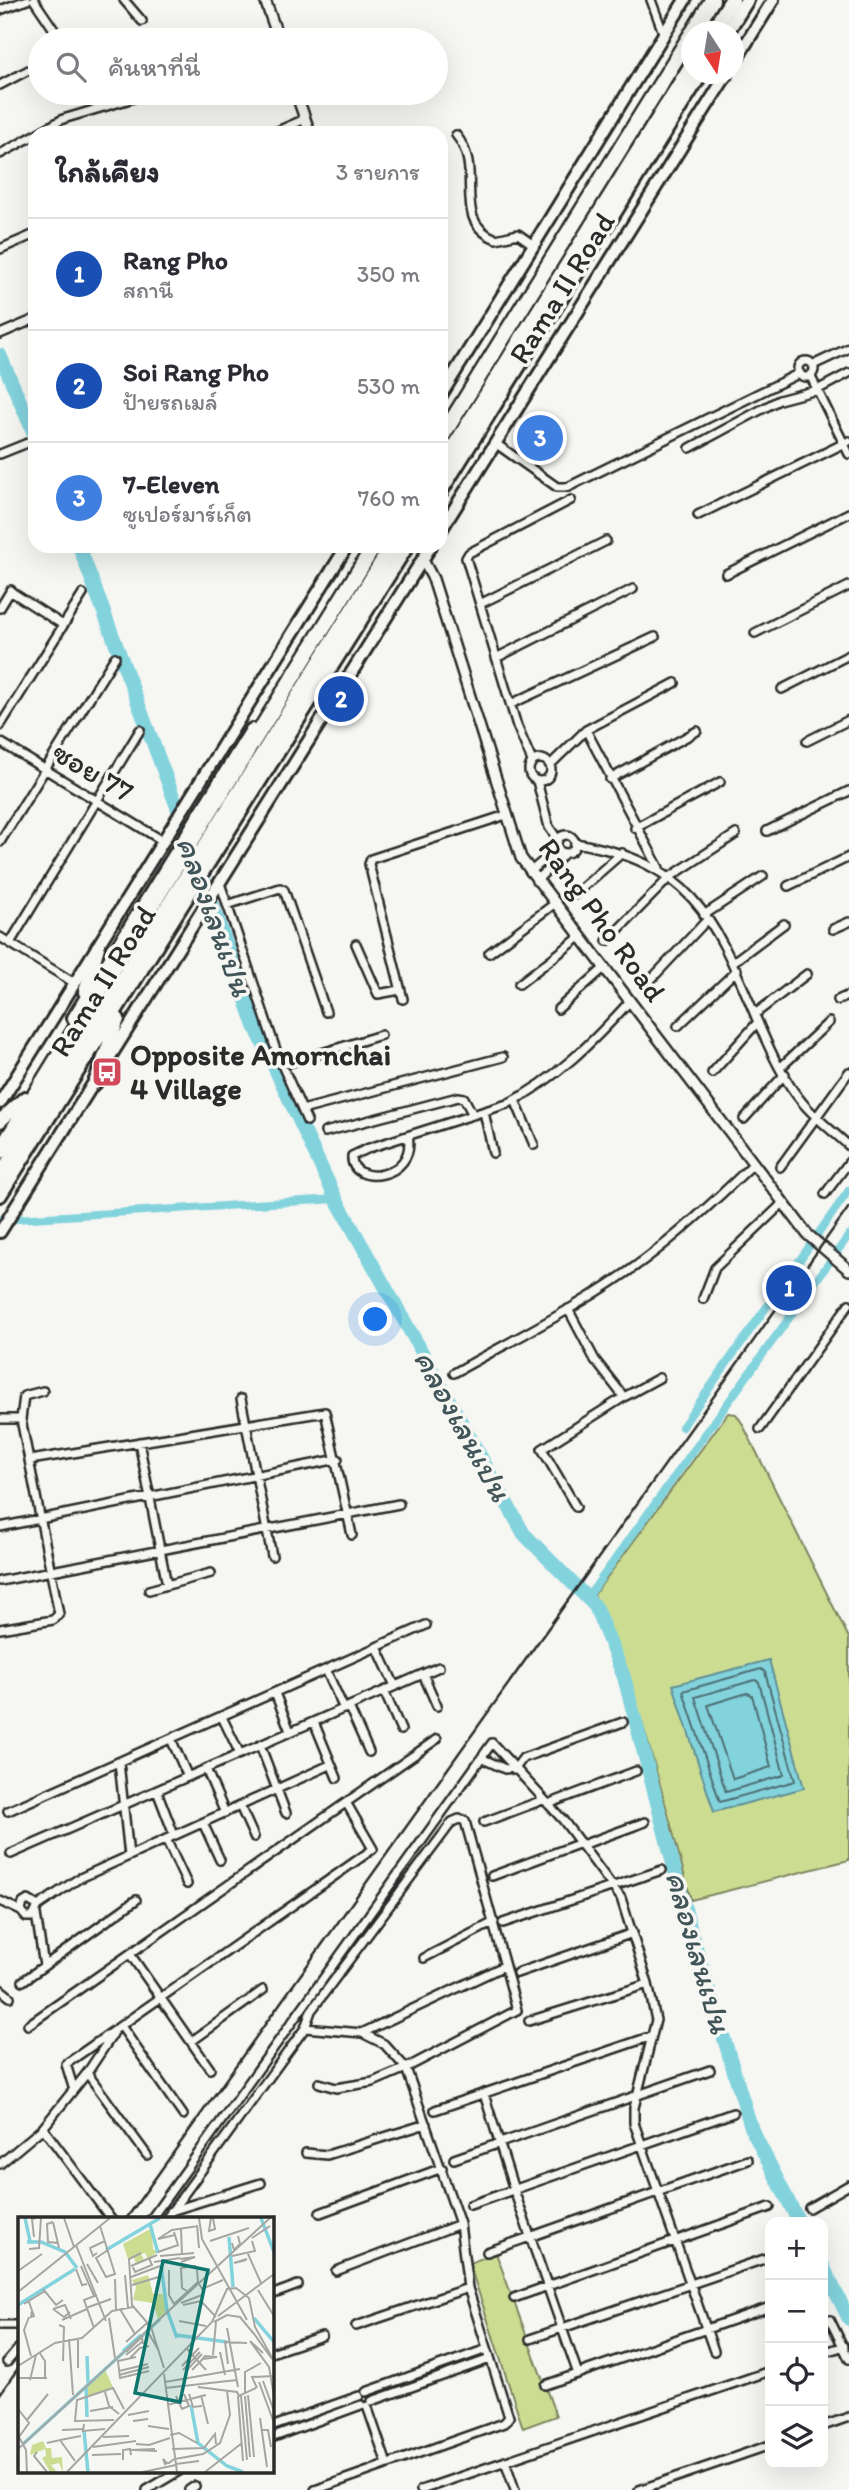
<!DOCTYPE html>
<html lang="th">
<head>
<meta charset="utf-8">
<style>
  body { margin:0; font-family:Itim,"Playpen Sans Thai",sans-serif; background:#f7f7f7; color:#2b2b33 }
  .controls { position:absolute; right:21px; bottom:21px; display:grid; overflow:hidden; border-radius:14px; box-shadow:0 7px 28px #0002 }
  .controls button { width:63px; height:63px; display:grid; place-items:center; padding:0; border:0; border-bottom:2px solid #e1e1e2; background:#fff; color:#2b2b33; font:35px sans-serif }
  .compass { position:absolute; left:681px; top:21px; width:63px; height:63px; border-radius:50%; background:#fff; box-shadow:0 7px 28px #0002; rotate:168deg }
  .you { position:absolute; left:376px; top:1320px; width:24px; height:24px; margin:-18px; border:5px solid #fff; border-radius:50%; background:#1a73e8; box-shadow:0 0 0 10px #1a73e833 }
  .badge { display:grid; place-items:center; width:46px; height:46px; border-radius:50%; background:#111827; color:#fff; font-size:23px; font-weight:700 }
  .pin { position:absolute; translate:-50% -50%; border:4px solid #fff; box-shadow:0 2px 7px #0006 }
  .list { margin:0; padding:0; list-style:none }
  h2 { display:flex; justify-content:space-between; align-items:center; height:91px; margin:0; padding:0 28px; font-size:30px }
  h2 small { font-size:23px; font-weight:400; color:#7c7c81 }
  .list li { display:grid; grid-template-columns:46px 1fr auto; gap:21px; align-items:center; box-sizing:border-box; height:112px; padding:0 28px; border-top:2px solid #e1e1e2 }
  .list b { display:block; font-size:26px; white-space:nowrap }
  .list p { margin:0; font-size:23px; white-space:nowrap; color:#7c7c81 }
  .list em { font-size:23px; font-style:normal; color:#7c7c81 }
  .icon { flex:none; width:38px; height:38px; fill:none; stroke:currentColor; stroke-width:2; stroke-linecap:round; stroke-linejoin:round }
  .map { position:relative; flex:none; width:849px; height:2490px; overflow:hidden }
  .search { position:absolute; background:#fff; box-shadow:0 7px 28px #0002; left:28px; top:28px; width:420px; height:77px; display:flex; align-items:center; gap:18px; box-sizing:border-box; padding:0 24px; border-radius:38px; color:#7c7c81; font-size:26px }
  .panel { position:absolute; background:#fff; box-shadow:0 7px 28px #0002; left:28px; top:126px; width:420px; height:427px; border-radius:21px }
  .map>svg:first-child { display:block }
</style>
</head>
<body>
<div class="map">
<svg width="849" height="2490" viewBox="0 0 849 2490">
  <rect width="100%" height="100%" fill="#f6f6f2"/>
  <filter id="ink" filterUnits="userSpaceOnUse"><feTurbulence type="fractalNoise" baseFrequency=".0143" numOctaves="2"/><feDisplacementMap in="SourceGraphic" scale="14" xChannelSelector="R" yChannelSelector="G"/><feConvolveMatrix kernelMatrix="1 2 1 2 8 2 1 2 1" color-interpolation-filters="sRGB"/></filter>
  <g filter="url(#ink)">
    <path fill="#ccdd92" stroke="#7c845e" stroke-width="2" d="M728,1413L736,1414L742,1423L849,1638V1860L691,1900C663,1797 639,1693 594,1595Z
      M496,2253L556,2416L523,2428L469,2263Z"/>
    <path fill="#83d3dd" stroke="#609096" stroke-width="2" d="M769,1660L804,1788L714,1812L673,1685Z"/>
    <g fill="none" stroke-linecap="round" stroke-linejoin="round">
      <path stroke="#4e6e72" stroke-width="2" d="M761,1669L765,1672L795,1781L720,1802L683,1691Z
        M755,1680L759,1682L784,1775L726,1792L695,1697Z
        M747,1693L752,1695L771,1767L733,1779L708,1705Z"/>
      <path stroke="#83d3dd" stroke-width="8" d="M0,1220L336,1199
        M682,1427L849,1190
        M587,1598L849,1235"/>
      <path stroke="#83d3dd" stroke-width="14" d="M0,355L35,436
        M79,546L191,844
        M198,863L255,1026L336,1199L524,1534L595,1606L624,1677L690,1928L752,2130L799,2222
        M823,2266L849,2319"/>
      <g stroke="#2b2b2b" stroke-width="12">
        <path id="minor" d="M34,0L61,40
          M124,0L142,21
          M651,0L664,35
          M0,10L27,0
          M0,85L40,64
          M95,93L103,107
          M38,133L63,119L134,98
          M273,133L305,119
          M456,135C486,171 449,220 496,239L518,234L535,246
          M0,154L35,135
          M0,249L35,234
          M0,334L35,319
          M798 369a8 8 0 1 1 16 0a8 8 0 1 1-16 0Z
          M813,365L849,348
          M810,375L849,454
          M495,443L557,487H568L800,373
          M690,448L779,400L817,390L849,373
          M0,454L35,440
          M698,515L849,441
          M726,574L849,513
          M10,591L63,625
          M480,604L606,541
          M0,608L11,590
          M755,633L849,586
          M496,658L633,589
          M782,689L849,655
          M511,704L655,637
          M0,726L83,594
          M586,730L659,868
          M807,741L849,720
          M0,742L163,841
          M529 770a11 11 0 1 1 22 0a11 11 0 1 1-22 0Z
          M532,761L517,726L466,558L469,553L571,500
          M550,765L586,730L675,683
          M610,779L697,731
          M537,781L549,827L558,840
          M635,828L720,782
          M767,831L849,791
          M557 844a9 9 0 1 1 18 0a9 9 0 1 1-18 0Z
          M0,842L115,657
          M575,843C697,863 716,924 760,1027C771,1052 784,1081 802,1102C815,1118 834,1132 849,1146
          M530,872L558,848
          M536,881L565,853
          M220,883L278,1056L307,1121
          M788,886L849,857
          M574,895L622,853
          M227,905L280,888L284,890L326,1012
          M704,915L763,876
          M833,929L849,922
          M0,937L76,984
          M607,941L670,877L736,834
          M10,943L140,730
          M356,944L378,994L400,990
          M489,953L554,904
          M733,962L784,924
          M519,984L580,937
          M644,987L707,920
          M403,999L369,864L371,859L506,815
          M838,1000L849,995
          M558,1009L604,968
          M755,1014L807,974
          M678,1026L737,970
          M282,1065L381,1035
          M781,1067L829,1022
          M712,1073L758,1022
          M515,1100L534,1145
          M302,1110L503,1057
          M484,1112L493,1153
          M744,1119L785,1074
          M325,1132L458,1097L464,1098L473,1115
          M408,1136C417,1179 350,1188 352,1156L369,1148L507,1104C555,1080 594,1041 630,1001
          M780,1167L849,1072
          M825,1194L849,1162
          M703,1299L715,1268L783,1203
          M568,1309L595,1360L624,1397L659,1378
          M454,1373C518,1337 585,1304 644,1260C683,1231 718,1198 753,1164
          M241,1399L272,1556
          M0,1419H21
          M760,1429L849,1304
          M139,1442L167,1585
          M30,1460L325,1412L352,1535
          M576,1507L542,1449L624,1397
          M0,1527L338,1459
          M0,1581L399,1504
          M149,1590L211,1573
          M0,1629L53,1620L59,1614L21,1419L24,1396L43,1391
          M377,1647L395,1686
          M326,1670L344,1709
          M423,1674L437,1706
          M384,1691L401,1730
          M275,1693L290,1731
          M349,1707L369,1752
          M222,1717L240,1754
          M314,1722L337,1778
          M171,1739L188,1777
          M260,1745L286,1813
          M481,1758L505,1769L513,1768
          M119,1762L129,1856
          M206,1769L225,1813
          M514,1770L523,1758L623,1722
          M157,1791L174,1835
          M548,1804L636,1771
          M240,1806L254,1837
          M8,1811L426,1625
          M484,1822L543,1800
          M203,1823L220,1860
          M166,1839L187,1884
          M582,1845L645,1822
          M11,1854L439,1667
          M492,1876L581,1843
          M0,1901L21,1911
          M38,1906L28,1900L23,1903L21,1911L26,1917H33L38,1906L78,1879L330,1765
          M36,1914L44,1966
          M503,1923L662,1870
          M130,1954L210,2069
          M424,1958L494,1922
          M517,1973L633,1933
          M23,1981L136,1900
          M0,1989L10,1997
          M529,2021L648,1984
          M28,2025L437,1739
          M121,2026L183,2115
          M305,2028L362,2033L384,2044L406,2068L460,2224L468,2288L509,2417L504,2423L315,2490
          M362,2033L504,1966
          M192,2041L263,1990
          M87,2073L147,2155
          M73,2087L66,2064L373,1849L347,1804
          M484,2094L515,2193L578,2374
          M435,2110L652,2036
          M43,2128L87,2073L113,2034
          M306,2153L327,2155L426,2124
          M454,2159L710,2070
          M0,2164L43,2128L111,2219
          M470,2205L733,2113
          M809,2208L849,2185
          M171,2211L261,2183
          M320,2213L442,2168
          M151,2219L492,1743L563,1820L621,1898L648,1984L656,2020L634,2108V2123L714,2351
          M166,2219L305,2028L311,2011L452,1822L459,1819L465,1821L517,2010L406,2068L373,2082L336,2088L319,2083
          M487,2252L748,2160
          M336,2271L460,2224
          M271,2295L298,2285
          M514,2298L770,2207
          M830,2320L849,2359
          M0,2325H19
          M356,2326L468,2288
          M530,2339L770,2257
          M271,2353L322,2336
          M823,2353L844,2346
          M7,2362L19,2348
          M545,2385L770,2307
          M366,2392L487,2349
          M372,2401L490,2359
          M367,2406L387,2464
          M823,2426L849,2417
          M271,2427L359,2396
          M271,2438L361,2405
          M505,2461L515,2490
          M147,2490L179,2471
          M189,2490L195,2486
          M421,2490L770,2371
          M639,2490L770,2445"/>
      </g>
      <g stroke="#2b2b2b" stroke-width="14">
        <path id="tertiary" d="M265,0L279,40
          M296,93L310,133
          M423,560L433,579L521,858L808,1235L849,1270"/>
      </g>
      <g stroke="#2b2b2b" stroke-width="16">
        <path id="secondary" d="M734,63L773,0
          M441,395L685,0
          M441,530L727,74
          M0,1103L347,546
          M0,1232L431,546"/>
      </g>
      <g stroke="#2b2b2b" stroke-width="18">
        <path id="trunk" d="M727,32L747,0
          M441,491L701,74
          M85,992L98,947
          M74,1018L252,730
          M95,1083L118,1019
          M0,1121L25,1098
          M0,1195L407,546"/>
      </g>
      <g stroke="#2b2b2b" stroke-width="19">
        <path id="motorway" d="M693,32L712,0
          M712,32L732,0
          M441,438L692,33
          M441,468L692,65
          M0,1151L374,546
          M0,1177L392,546"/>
      </g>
      <use href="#minor" stroke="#f6f6f2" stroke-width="7"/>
      <use href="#tertiary" stroke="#f6f6f2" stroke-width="9"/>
      <use href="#secondary" stroke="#f6f6f2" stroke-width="10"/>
      <use href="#trunk" stroke="#f6f6f2" stroke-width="12"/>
      <use href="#motorway" stroke="#f6f6f2" stroke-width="14"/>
      <path stroke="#2b2b2b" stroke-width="2.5" d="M126,2219L849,1207
        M0,2394L19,2367"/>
    </g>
  </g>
  <defs>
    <g id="bus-square" transform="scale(1.575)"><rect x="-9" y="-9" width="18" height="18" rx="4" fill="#d1495b" stroke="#f6f6f2"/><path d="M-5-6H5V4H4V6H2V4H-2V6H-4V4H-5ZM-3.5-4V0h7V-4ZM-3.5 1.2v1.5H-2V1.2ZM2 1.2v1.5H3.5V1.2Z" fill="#fff"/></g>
  </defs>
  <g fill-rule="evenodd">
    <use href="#bus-square" x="107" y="1072"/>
  </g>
  <g text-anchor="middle" stroke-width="7" stroke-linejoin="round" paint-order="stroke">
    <g font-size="30" fill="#2b2b2b" stroke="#f6f6f2">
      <text transform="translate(562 288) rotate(-58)" y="10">Rama II Road</text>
      <text transform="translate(93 772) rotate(31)" y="10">ซอย 77</text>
      <text transform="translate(602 920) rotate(54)" y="10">Rang Pho Road</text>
      <text transform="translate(103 981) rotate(-58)" y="10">Rama II Road</text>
    </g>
    <g font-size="30" font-weight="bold" fill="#2b2b2b" stroke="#f6f6f2" text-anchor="start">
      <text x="130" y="1065">Opposite Amornchai<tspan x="130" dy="34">4 Village</tspan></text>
    </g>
    <g font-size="32" font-style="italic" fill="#415558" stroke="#f6f6f2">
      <text transform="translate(215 916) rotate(70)" y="11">คลองเลนเปน</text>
      <text transform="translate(463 1425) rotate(61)" y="11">คลองเลนเปน</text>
      <text transform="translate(699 1952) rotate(74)" y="11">คลองเลนเปน</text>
    </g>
  </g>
  <g transform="translate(18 2217)">
    <rect width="256" height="256" fill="#f6f6f2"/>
    <path d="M134,11L135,32L139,35L130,42L127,36L123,37L126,43L118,47L116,40L110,42L105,27ZM130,58L135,77H147L149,94L140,102L135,86L115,83L118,70L114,63ZM87,153L95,170L68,181V171ZM25,224L28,231H33L34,241L44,240L45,255L41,246L33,248L39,255H32L24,241L28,239L27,232L12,238L14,228Z" fill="#ccdd92"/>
    <path fill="none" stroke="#83d3dd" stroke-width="3.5" d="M7,1L12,24M243,1L256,35M132,7L140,36M211,20L215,70M9,25H23L47,35L59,51M88,33L142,1M143,48L149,93L159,121M0,88L57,52M236,101L256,125M158,118L209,125M123,120L142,102M105,134L123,118M69,139L70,166M68,171L69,200M173,188L180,226L209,249L225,255M66,214L70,255M5,227L107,134"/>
    <path fill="none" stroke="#a5a5a2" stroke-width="2" d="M46,1L56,30M181,1L184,22L229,103M193,1L191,14L197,12L195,1M35,5L29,7L30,25L40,26M35,5L41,31M179,8L181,31M82,9L97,57L88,60L78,41L90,33M163,12L164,37M157,18L140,22L154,13L180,9M16,20L14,2L18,1M234,21L252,9M192,24L231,11M214,26L216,33L222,27L220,19M58,28L88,104M11,32L21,31L23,1M140,35L160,28L156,15M79,36L75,39L72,31L87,24M123,36L111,42L114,88L133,110L146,151M230,37L243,66M142,39L176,36M214,39L237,34L234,24M162,42L177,40L163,45M228,43L216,46L229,42M136,45L162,41M69,47L80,66M63,49L76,79M113,49L139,38M115,50L117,55L134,48L131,41M58,52L64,68L69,67M151,53V78L156,87L180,65L179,53M0,54L24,37M107,58L110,91M113,60L142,49M97,62L98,93M180,65L184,72L205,63M114,68L144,59M25,72L38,88L45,83M240,73L256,99M169,74L164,71L163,51L178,49M0,75L92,1M11,85L16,99L13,100L14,94M163,86L184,78M6,87L27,74M165,88L183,84L198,100M68,91L93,82M35,92L47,88L53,102M35,92L46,100L52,95M102,92L117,117M200,99L256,57M11,100L6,113L13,139M91,101L97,141M44,103L69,92M161,104L188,109M196,105L209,98L222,100L236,117M41,108L46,110L45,144M76,111L66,83L79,78M209,111L220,170M234,114L254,142M130,115L141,134M51,122L55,178M108,125L129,106M169,132L188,153M21,135L27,144V161M108,135L124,120L125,127M202,135L207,158M245,136L232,124L251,150L256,179M108,138L125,124M195,138L198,105M118,140L100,144L102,161L131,154M112,141L122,131L131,129M210,147L207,125L229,126M0,149L37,126L64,121L94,94L115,90M164,149L181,131M60,151V121M165,153L182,135M174,153L182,145L187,139L199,140L185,142M101,154L130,147M168,154L184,137M146,157L159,255M101,158L131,150M0,161H29M12,163L18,138M245,164L256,194M147,165L222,152M241,165L256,206M180,170L219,175L221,179L238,171M147,171L219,163M239,171L234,160L256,159M87,175L91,189L101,197M171,177L175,190L184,189M227,177V155L243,146M183,178L190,207M230,178L236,240M158,179L164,192L171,189L166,177M220,179L225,244M223,179L229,243M227,179L232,240M149,188L188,178M0,192L11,206L1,220L8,233L9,255M72,194L95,190M110,198L131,194M242,201L249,250M9,203L30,177M96,203L57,204L59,183L95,171L106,192M115,204L130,202L116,204M66,207L65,214L87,212M130,209L151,212M44,213L65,212M243,213H250L253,230M152,218L161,216L179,226M85,220L111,219M42,223L63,219M29,226L42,223L57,244M118,227L131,228L152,221M75,230L118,224M0,232L252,1M154,232L186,231L197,217L198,227M112,233L137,232M116,233L139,234M19,235L16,239L29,255M74,238L103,237M157,242L185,237L202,226L212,198L209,174M105,243V233L112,232L113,238M149,246L145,242L147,247L149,246H151L156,242M158,247L181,244M49,255L194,105L209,72L218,71L231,81L237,110L256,144M125,255L158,248M187,255L224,226"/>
    <path fill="#0f766e" fill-opacity="0.15" stroke="#0f766e" stroke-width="3.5" d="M145,44L190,53L162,185L117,176Z"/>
    <rect width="256" height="256" fill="none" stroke="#2b2b2b" stroke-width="3.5"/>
  </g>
</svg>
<div class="controls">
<button>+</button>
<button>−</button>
<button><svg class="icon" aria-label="locate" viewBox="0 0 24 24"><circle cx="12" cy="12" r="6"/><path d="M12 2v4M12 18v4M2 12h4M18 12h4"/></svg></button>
<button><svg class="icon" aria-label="layers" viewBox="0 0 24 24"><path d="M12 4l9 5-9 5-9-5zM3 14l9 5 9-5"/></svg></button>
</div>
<svg class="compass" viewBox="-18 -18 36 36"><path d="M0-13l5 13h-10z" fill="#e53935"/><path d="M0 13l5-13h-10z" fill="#7c7c81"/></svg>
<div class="you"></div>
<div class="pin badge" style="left:789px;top:1288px;background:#1a4fb4">1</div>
<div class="pin badge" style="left:341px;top:699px;background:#1a4fb4">2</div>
<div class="pin badge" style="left:540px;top:438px;background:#3f7fe0">3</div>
<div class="search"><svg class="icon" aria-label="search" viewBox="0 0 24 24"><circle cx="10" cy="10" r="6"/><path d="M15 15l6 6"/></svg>ค้นหาที่นี่</div>
<section class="panel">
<h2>ใกล้เคียง<small>3 รายการ</small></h2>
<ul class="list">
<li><span class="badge" style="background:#1a4fb4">1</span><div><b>Rang Pho</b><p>สถานี</p></div><em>350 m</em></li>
<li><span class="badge" style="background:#1a4fb4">2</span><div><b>Soi Rang Pho</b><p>ป้ายรถเมล์</p></div><em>530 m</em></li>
<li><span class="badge" style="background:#3f7fe0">3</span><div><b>7-Eleven</b><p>ซูเปอร์มาร์เก็ต</p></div><em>760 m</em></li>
</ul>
</section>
</div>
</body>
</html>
